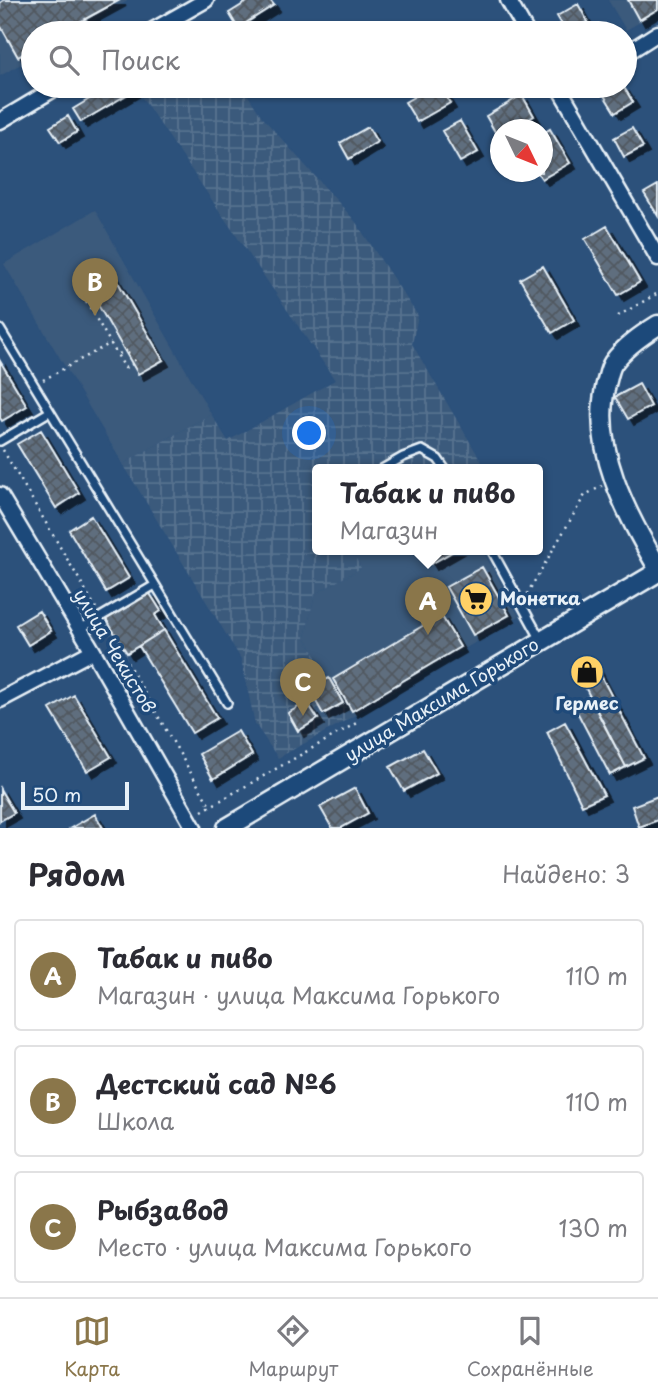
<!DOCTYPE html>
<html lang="ru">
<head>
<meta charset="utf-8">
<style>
  body { margin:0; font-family:"Playpen Sans",sans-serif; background:#f7f7f7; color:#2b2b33 }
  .compass { position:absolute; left:490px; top:119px; width:63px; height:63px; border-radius:50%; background:#fff; box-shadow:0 2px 5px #0004; rotate:133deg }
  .scale { position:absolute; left:21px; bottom:18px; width:108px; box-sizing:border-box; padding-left:7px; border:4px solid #e8f1f8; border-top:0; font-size:19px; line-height:24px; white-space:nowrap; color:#e8f1f8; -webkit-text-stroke:5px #1f4a7a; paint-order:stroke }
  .you { position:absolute; left:310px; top:434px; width:24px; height:24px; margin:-18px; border:5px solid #fff; border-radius:50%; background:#1a73e8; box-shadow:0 0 0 10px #1a73e833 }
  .badge { display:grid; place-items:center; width:46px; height:46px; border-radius:50%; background:#8a764a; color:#fff; font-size:23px; font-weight:700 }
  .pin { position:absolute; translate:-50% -58px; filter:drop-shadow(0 2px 4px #0008) }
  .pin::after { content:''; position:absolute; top:37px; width:24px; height:21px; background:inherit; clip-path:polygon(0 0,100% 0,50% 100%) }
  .popup { position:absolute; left:312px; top:464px; width:231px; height:91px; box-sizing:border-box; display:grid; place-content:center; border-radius:7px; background:#fff; filter:drop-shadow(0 2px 5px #0005); font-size:23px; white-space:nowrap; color:#7c7c81 }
  .popup b { font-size:26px; color:#2b2b33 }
  .popup::after { content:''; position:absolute; left:50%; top:100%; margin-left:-14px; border:14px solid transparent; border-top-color:#fff }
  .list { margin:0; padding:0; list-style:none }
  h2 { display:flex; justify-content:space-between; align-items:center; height:91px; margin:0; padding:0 28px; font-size:30px }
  h2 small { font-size:23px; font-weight:400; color:#7c7c81 }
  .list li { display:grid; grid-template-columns:46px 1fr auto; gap:21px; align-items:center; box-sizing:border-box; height:112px; margin:0 14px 14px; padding:0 14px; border:2px solid #e1e1e2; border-radius:7px }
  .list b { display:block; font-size:26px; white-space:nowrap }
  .list p { margin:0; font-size:23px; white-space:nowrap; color:#7c7c81 }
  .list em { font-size:23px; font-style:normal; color:#7c7c81 }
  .icon { flex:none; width:38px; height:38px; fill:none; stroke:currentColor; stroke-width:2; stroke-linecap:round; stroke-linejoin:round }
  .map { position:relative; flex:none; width:658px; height:828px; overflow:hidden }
  .search { position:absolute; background:#fff; box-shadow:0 2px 5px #0004; left:21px; right:21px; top:21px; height:77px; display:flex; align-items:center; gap:18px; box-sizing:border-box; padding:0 24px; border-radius:38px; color:#7c7c81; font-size:26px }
  .sheet { height:469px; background:#fff }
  nav { display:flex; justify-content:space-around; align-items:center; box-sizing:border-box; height:98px; border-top:2px solid #e1e1e2; background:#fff; font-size:19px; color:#7c7c81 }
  nav a { display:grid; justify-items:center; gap:4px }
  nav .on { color:#8a764a }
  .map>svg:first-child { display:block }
</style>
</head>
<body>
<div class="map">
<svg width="658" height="828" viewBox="0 0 658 828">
  <defs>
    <pattern id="industrial-grid" width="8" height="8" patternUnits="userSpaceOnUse" patternTransform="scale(1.75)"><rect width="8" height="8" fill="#3b5a7c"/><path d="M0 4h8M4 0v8" fill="none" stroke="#57728f"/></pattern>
    <pattern id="building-cross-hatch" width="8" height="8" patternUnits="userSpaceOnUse" patternTransform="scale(1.75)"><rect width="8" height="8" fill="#5f6e7e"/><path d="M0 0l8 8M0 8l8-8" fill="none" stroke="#515961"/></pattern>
    <filter id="shadow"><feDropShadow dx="6" dy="6" stdDeviation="0" flood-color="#0009"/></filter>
  </defs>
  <rect width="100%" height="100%" fill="#2c517b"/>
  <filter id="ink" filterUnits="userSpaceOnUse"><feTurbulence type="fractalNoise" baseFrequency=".0143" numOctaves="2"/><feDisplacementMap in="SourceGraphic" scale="14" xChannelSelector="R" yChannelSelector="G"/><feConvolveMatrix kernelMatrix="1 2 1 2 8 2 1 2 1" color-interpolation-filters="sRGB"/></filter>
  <g filter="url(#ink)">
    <path fill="#3b5a7c" d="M0,0H129L73,33H33V57L0,76Z
      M608,0H658V12L626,30Z
      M95,210L211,414L123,464L4,264Z
      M351,549H482L519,616L352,717L305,637L315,594L361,568Z"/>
    <path fill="url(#industrial-grid)" d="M134,86H242L262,117L355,221L418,316L412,344L483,464L477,469H318V549H351L361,568L315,594L305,637L352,717L278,758L255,724L241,659L123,464L211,414L228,441L335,380Z"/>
    <path fill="url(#building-cross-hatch)" stroke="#e8f1f8" stroke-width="2" filter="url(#shadow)" d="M4,0H120L60,33H33V48L18,57L0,25V3Z
      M250,0H270L274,5L238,28L229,13Z
      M628,0H658V9L639,20Z
      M578,4L588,22L567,33L557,16Z
      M111,86H130L133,91L81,122L73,109Z
      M414,86H440L450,103L417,122L405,102L419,94Z
      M613,86H623L633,102L615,113L602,92Z
      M522,95L534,116L511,130H500V135L498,137L486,116Z
      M68,116L77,132L60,142L50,127Z
      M460,121L478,152L460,162L442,131Z
      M368,127L377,142L349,159L340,143Z
      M632,128L643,147L624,157L614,138Z
      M550,129L570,163L542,179L537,172H542V134Z
      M658,185V216L644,193Z
      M607,226L640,282L618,295L585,239Z
      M108,265L163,360L138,374L83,279Z
      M543,266L574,320L552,333L520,279Z
      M0,361L27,406L2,421L0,418Z
      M639,384L651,406L628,419L615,397Z
      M41,430L79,493L56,508L17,444Z
      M91,516L129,578L106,592L69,530Z
      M422,549H457L431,564Z
      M482,567L509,615L473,635L446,587Z
      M149,592L161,611L155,615L164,630L127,653L106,619Z
      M39,611L51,631L28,645L16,625Z
      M441,615L460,647L352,711L333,679Z
      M164,630L217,718L192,733L139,646Z
      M593,660L600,674L583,683L575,670Z
      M600,674L644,758L626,767L583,683Z
      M329,678L343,703L323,714L309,689Z
      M74,695L111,757L87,771L50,709Z
      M589,696L626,767L610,775L573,704Z
      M307,702L318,719L298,731L288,713Z
      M565,722L604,795L582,805L547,732Z
      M238,731L252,755L213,779L199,754Z
      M423,749L437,773L404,791L390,767Z
      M355,788L368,813L341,828H332L320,807Z
      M0,789L14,813L0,821Z
      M658,796V820L639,827L632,806Z
      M95,814L103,828H71Z"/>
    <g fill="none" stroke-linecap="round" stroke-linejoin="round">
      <g stroke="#e8f1f8" stroke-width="12">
        <path id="service" d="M0,329L227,703
          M0,441L49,412
          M382,469L403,457L422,450L438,459L445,469
          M491,549L541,640
          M80,629L155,585"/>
      </g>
      <g stroke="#e8f1f8" stroke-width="19">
        <path id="minor" d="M508,0L527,33
          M148,33L206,0
          M625,54L658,33
          M558,86L658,258
          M0,121L59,86
          M0,495L93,651L194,828
          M0,700L93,651"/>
      </g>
      <g stroke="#e8f1f8" stroke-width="23">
        <path id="tertiary" d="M658,325C642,335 624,347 613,363C609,369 608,378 606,384C590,448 627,514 658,568
          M227,828L658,572"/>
      </g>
      <path stroke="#e8f1f8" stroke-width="2.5" stroke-dasharray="2 5" stroke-linecap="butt" d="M92,294L95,293L93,289L82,294L125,368L136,362L133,359L130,360
        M91,309L101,304L99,300L96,301
        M618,316L658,293
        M119,354L128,350L130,353L126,354
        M43,380L111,343
        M3,450L96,608
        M527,594L585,495L602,486
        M106,626L210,806
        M202,811L360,721"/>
      <use href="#service" stroke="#1f4a7a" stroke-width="7"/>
      <use href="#minor" stroke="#1f4a7a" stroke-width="14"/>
      <use href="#tertiary" stroke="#1f4a7a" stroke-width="18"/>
    </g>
  </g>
  <defs>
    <g id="supermarket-disc" transform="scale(1.75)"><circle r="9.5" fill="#ffd166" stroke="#1f4a7a"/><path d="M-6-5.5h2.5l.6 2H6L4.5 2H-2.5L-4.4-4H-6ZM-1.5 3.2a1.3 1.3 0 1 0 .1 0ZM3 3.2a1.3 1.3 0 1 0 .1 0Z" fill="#111"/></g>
    <g id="shop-disc" transform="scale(1.75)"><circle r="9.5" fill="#ffd166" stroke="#1f4a7a"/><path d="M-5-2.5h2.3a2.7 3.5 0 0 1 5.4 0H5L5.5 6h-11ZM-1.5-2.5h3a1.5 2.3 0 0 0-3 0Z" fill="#111"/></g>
  </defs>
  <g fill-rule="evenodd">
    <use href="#supermarket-disc" x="476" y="599"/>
    <use href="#shop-disc" x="587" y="672"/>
  </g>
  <g text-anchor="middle" stroke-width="7" stroke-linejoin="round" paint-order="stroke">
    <g font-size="18" font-weight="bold" fill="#e8f1f8" stroke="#1f4a7a" text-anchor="start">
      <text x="500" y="605">Монетка</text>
      <text x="587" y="710" text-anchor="middle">Гермес</text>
    </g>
    <g font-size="18" fill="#e8f1f8" stroke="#1f4a7a">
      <text transform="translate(114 651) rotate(59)" y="6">улица Чекистов</text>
      <text transform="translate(442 700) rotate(-31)" y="6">улица Максима Горького</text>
    </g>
  </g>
</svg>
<svg class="compass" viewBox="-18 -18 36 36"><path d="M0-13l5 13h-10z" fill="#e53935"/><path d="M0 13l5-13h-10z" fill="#7c7c81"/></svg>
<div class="scale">50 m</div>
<div class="you"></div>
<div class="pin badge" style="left:428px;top:635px">A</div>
<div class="popup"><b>Табак и пиво</b>Магазин</div>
<div class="pin badge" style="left:95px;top:316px">B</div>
<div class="pin badge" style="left:303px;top:716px">C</div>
<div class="search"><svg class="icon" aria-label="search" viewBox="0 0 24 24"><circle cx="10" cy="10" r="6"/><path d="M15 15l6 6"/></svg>Поиск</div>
</div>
<section class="sheet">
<h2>Рядом<small>Найдено: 3</small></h2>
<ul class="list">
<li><span class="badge">A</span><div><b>Табак и пиво</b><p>Магазин · улица Максима Горького</p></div><em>110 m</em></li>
<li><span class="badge">B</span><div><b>Дестский сад №6</b><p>Школа</p></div><em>110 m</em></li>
<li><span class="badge">C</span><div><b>Рыбзавод</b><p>Место · улица Максима Горького</p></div><em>130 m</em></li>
</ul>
</section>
<nav>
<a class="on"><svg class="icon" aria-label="map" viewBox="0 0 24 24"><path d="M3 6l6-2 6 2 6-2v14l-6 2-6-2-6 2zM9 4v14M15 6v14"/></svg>Карта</a>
<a><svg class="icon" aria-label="directions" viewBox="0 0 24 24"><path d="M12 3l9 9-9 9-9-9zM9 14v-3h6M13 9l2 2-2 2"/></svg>Маршрут</a>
<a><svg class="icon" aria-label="saved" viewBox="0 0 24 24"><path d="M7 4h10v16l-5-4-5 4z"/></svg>Сохранённые</a>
</nav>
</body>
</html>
